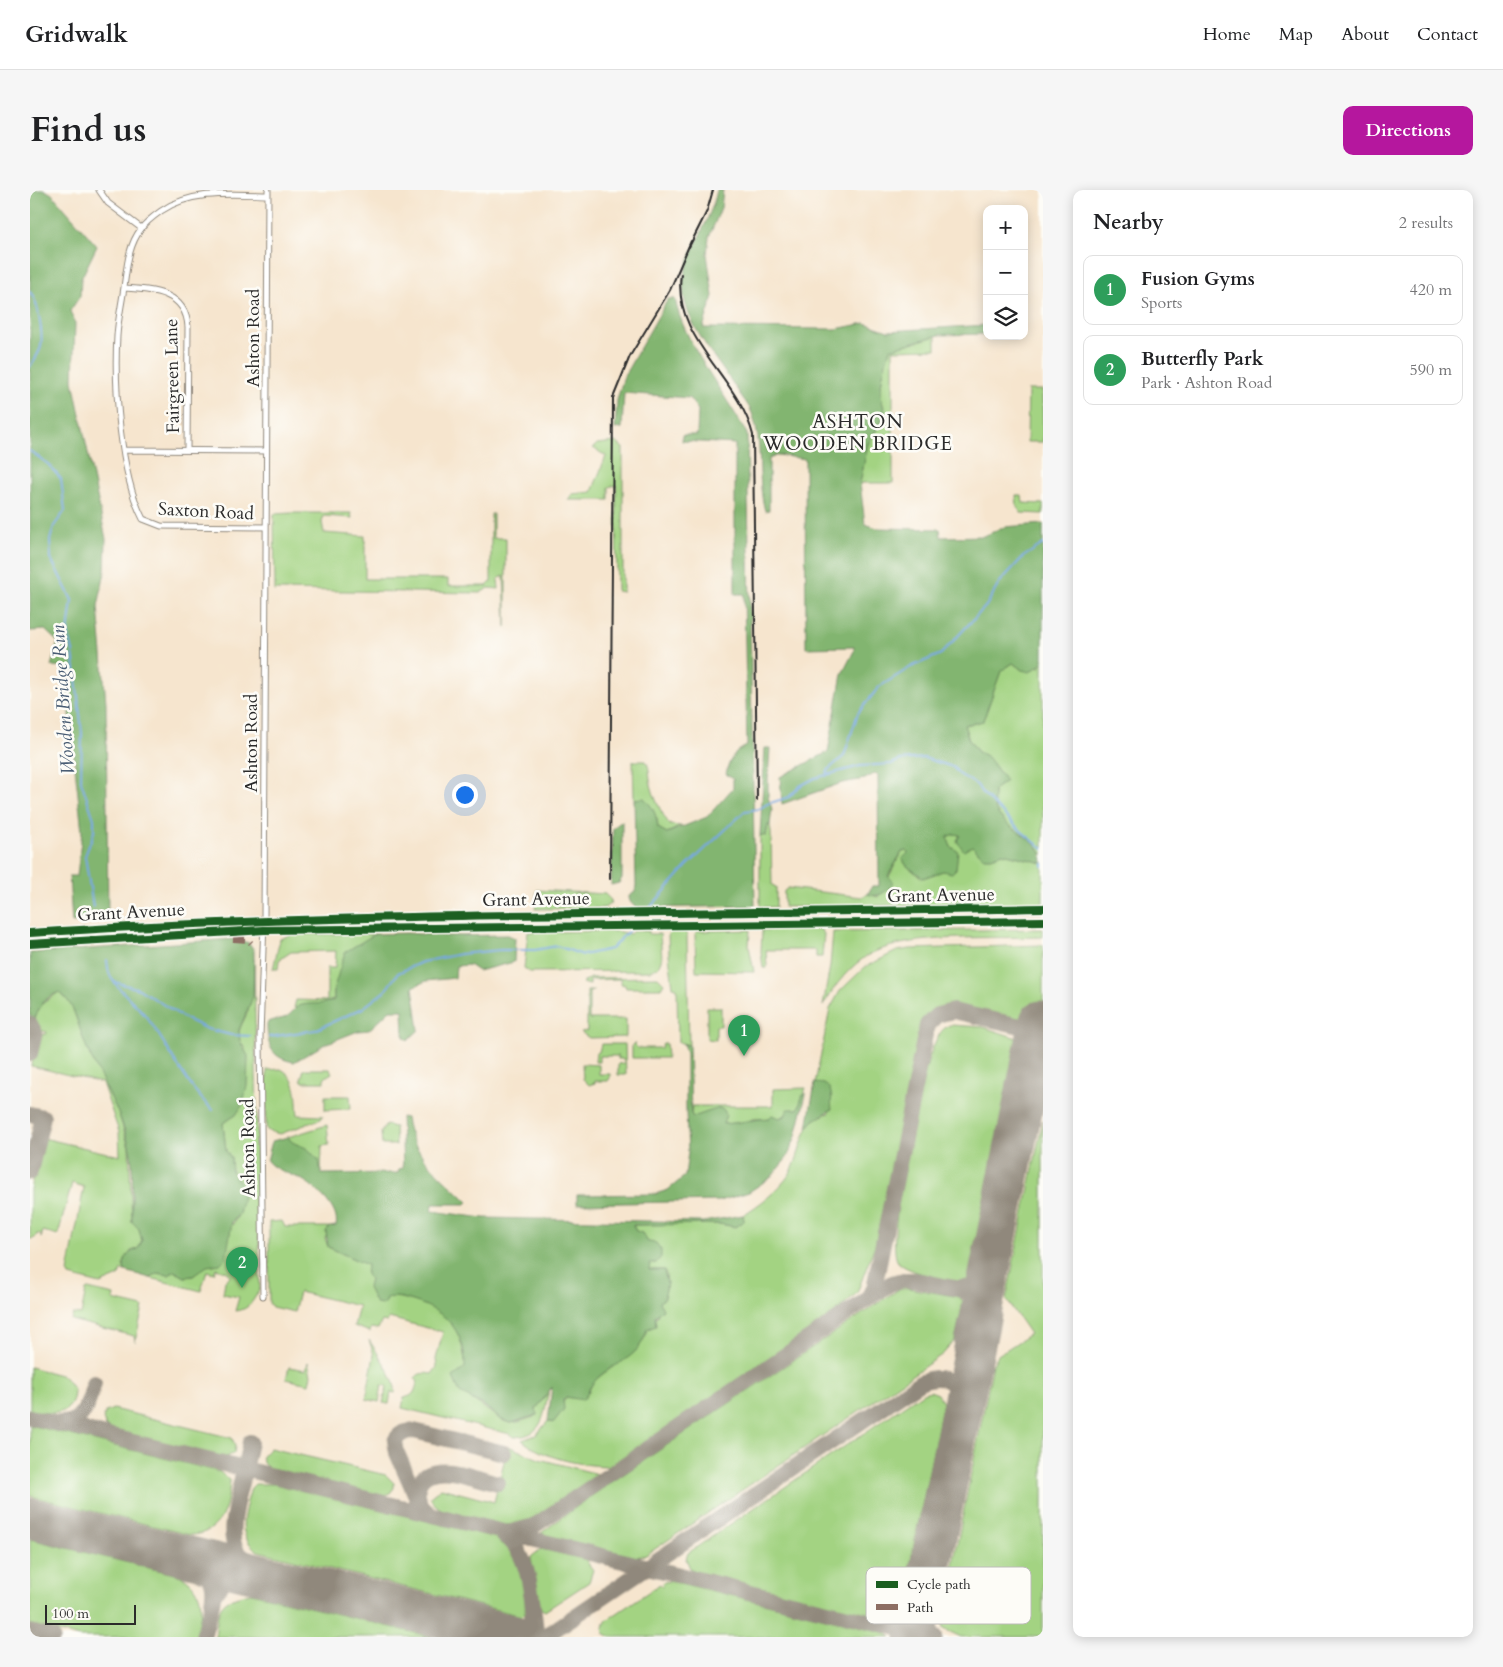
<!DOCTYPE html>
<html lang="en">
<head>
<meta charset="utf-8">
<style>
  body { margin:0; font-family:Cardo,serif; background:#f6f6f6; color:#202124 }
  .controls { position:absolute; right:15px; top:15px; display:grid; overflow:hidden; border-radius:10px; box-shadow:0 2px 12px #0003 }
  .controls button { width:45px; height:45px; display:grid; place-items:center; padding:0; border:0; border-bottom:1px solid #e0e0e0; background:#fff; color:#202124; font:25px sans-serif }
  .scale { position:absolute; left:15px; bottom:12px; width:91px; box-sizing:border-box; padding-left:5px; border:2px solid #2b2b2b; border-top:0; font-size:14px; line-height:18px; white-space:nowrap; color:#2b2b2b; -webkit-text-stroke:4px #fdfcf7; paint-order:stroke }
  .you { position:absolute; left:434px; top:604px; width:18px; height:18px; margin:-12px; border:4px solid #fff; border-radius:50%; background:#1a73e8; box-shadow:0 0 0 8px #1a73e833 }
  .badge { display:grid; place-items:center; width:32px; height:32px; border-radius:50%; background:#b5179e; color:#fff; font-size:16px; font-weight:700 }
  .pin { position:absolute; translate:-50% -41px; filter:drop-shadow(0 1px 2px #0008) }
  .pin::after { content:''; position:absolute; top:26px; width:18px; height:15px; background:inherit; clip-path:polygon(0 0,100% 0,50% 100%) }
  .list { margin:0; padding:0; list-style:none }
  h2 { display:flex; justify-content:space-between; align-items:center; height:65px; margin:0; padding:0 20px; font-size:21px }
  h2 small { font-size:16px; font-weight:400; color:#757577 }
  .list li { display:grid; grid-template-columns:32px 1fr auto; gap:15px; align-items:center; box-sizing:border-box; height:70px; margin:0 10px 10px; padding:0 10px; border:1px solid #e0e0e0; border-radius:10px }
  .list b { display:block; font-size:19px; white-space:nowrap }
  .list p { margin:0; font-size:16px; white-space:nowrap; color:#757577 }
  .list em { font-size:16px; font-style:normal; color:#757577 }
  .icon { flex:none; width:28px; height:28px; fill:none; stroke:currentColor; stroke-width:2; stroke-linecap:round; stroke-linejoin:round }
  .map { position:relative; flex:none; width:1013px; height:1447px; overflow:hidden; border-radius:10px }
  header { display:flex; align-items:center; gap:30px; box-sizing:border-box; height:70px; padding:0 25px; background:#fff; border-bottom:1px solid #e0e0e0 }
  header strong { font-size:24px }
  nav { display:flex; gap:28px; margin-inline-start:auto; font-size:18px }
  .intro { display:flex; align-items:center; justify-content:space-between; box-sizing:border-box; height:120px; padding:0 30px }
  h1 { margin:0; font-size:35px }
  .button { padding:12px 22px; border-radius:10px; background:#b5179e; color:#fff; font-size:18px; font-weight:700 }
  main { display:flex; gap:30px; padding:0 30px }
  aside { flex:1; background:#fff; border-radius:10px; box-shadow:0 2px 12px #0003 }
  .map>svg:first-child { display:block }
</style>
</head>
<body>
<header>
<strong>Gridwalk</strong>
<nav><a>Home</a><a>Map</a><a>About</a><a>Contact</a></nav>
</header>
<div class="intro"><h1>Find us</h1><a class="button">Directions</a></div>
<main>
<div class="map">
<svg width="1013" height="1447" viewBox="0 0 1013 1447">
  <rect width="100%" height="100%" fill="#fdfcf7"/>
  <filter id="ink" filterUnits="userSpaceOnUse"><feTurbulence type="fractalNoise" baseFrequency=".02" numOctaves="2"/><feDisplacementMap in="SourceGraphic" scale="10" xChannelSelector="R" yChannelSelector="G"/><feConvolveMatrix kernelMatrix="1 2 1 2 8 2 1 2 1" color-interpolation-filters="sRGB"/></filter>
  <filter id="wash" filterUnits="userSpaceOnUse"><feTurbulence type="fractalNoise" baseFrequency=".0096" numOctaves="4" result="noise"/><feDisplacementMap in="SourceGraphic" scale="20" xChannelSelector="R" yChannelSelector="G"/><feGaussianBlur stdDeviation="1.12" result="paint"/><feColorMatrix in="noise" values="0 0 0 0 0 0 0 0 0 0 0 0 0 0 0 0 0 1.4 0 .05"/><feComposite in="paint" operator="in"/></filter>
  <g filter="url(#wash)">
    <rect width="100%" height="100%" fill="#f6e5ce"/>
    <path fill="#a3d382" stroke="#677f56" d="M906,146V159L863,160V293H830L838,254L856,224C846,201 853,182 860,159Z
      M998,200H1012L1013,252H997Z
      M586,252L593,258V402L587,401L586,295L579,297V310H538L542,304L562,302L576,266L563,258L567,254Z
      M986,305H992L993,313L1013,314V324L991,323L987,317Z
      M262,323H321L322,328L294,326L292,332L294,343L335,346V389H418V396H457L461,392V324H463V348H476V437L474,386L468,389L469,399L459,398L450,403L247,400L245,402L244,324Z
      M983,473L992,480L1009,477L1013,473V665C1000,650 970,634 964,616C963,612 964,605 964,600L976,591L958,567L948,562L939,550L934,535L953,531L971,481Z
      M603,571H616C620,579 619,583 620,590C623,606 631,623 640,635L651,636L637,643L628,638L627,629L614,608L604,609Z
      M738,635H740L741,643L742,695L746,697V717H730V645H736Z
      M924,644L930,645L927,651L931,656L942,655L961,667L973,663L1013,673V714L754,717V701L758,698L832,707L838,704L848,707L872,662L877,661L878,663L874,672L877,676L892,688L913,681L925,659L921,657L917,647Z
      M507,700L575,704L581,710L580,714L574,718L505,719Z
      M791,739L794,744L792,767H786V760H736L737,778H733L731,762L732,740Z
      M1013,739V747C965,749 884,743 842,763C821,774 804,796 793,816L800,776L803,742Z
      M643,740H654L657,745L659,855L648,852L647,798L643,797C641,779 638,764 638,745Z
      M720,740L719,756L724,782L666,781L665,744L668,741Z
      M586,741L600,744L603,741H619V744H630L632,768L628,777L620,781L499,782L494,778L498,742Z
      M345,744L333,753L323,757L304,798V809C291,817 278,814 264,818L266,810L297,811V778H305L306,761L261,762L249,770L248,779H243L250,749L262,744Z
      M1013,755V833L919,815L903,821L891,834L845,1055L827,1103L800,1127L578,1278L576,1276C549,1275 513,1268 492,1250L506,1245L518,1231L523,1232L536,1207C543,1208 548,1208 555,1205C560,1202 560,1196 564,1192C582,1172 610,1170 617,1139L621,1138L628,1124L629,1112L634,1109C636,1099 639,1089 634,1080H619L618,1052L612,1043L606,1041L602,1035L690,1034L706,1037L714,1031L713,1025C730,1014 747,1002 759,985C770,969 770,946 782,932C785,928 794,925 799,923L802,906L785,893L800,819L810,801L835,777L867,761L880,759Z
      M224,769L230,1099C223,1110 220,1120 205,1121L209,1107L193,1104L195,1091L200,1086L198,1082L186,1078L184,1083L177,1081L171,1101L120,1088L127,1083L139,1085L144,1081L155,1087L163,1086L177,1075L209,1024L207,989L202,984L201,968L196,961L193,933L206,925L215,857C210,852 209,850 209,843C210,835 216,828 218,820C224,804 224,786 224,769Z
      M628,787L634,793L631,798H596L595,795L591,794V789L560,790V795L552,793L560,788Z
      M557,801H564L559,802V829H596V847L559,848L551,842L557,841Z
      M29,802L41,814L60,866L84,909L99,957L102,1032L109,1039L112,1051L108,1059L101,1061L93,1075L95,1081L91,1080L89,1086L70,1094L40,1086L38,1082L54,997L42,993L28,1045L13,1041L11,1048V1044H7L5,1048L0,1049V999L13,948L90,966L89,942L72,893L1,876L9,844H16L17,842L9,840L1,830L5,828L9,816Z
      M677,817H691V836H686V850L677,849Z
      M920,835L953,837L987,848L938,1090L933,1093C918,1090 878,1083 868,1072C855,1055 884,935 889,910C893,892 902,840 920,835Z
      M604,853L607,858H631L633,853H636L637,868H602V855Z
      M571,854H595L596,885H588V874L594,873V869H588V866H569V872H565L566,863L569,862Z
      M552,874L569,875V884H580V888L578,891H565V893L559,895L553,889Z
      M251,879C269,889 266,908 268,925L293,926L291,929L250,944L238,941L236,938L237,880Z
      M274,879H300L302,883L294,888V892H273L271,889Z
      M776,898L768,919L749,928L722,929L718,932L693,934L679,923L663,927L661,924L662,916H743V899Z
      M295,906H320L321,919L295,920Z
      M1013,930V1447H931L914,1439L912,1430L963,1174L968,1165L1000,1144L976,1109Z
      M297,935L299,955L292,956L291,984C284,969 278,959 262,954L258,947Z
      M356,935L365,937L366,955H352L351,942Z
      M252,1031L255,1037H300L295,1048L298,1057L337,1075L340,1089L357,1108C368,1106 376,1109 387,1112C439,1128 432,1165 441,1209C453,1215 468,1231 480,1233C487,1233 497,1229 504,1227L506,1219L519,1201C513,1224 515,1246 484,1247L480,1244L372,1218L374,1208C386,1205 384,1201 388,1191L385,1189C388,1182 395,1183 402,1184L407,1177L406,1169L413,1142L359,1128L357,1132L352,1131L348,1139L341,1138L340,1142L324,1136L329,1116L269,1102L264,1122L242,1117L239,1113V1032Z
      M872,1097L930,1107L933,1112L925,1150L913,1164L616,1365L607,1367L514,1345L511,1343L560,1307Z
      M58,1099L84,1105L83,1110L113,1117L105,1152L104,1146L41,1130L43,1124L51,1125L56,1100Z
      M339,1150C346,1161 368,1192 365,1203L361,1202L359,1214L353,1213L357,1196L352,1195L349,1212L336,1209L344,1165Z
      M278,1172L281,1185L279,1194L256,1189L259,1177L276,1180Z
      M0,1177L34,1186L44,1200C44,1229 19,1224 0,1220Z
      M900,1201L908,1204L913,1212L871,1419L866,1426L854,1428L665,1382L660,1378L656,1369L658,1363L893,1203Z
      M83,1219L202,1248L205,1256L204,1263L195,1268L79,1239L75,1235L73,1228L76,1222Z
      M0,1235L190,1282L200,1291C198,1318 191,1344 160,1345L0,1306Z
      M478,1256L509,1269L568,1284C542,1303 509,1336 474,1335C460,1334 446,1329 432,1325C420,1322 406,1321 400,1307L411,1298L464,1312Z
      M240,1258L356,1285L364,1293V1298L360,1303L353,1306L238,1278L233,1273L232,1266Z
      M225,1294H245L467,1348L472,1355L474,1353C489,1364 497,1405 495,1423L492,1426L228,1361C204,1345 215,1321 221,1298Z
      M0,1349L152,1386C177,1402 172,1422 166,1447H50L0,1435Z
      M511,1359L555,1369L563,1380L559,1392L515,1421L510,1418L501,1367Z
      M641,1391L854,1442L862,1447H581L574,1443L573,1437L577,1430L630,1394L632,1396L633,1392Z
      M221,1403L402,1447H185C189,1415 188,1410 221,1403Z"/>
    <path fill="#82b570" stroke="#56704e" d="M0,0H15L22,4L67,56L51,89L50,106L40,121L45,133L43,191L76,349L75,382L68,416L76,513L78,730L42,733L39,686H47L52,641L34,477L21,476L28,452L15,440L0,441Z
      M687,0H693L691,18L679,47L677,64L683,106L673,138L806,139L835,133L858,141L957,135V144L909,145L860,159C853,182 846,201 856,223L838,254L830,293L835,334L847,338L910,339L911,347L954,346L974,337L1013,334V473L1000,482L992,480L983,473L971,481L953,531L934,535L939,550L948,562L958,567L976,591L964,600C964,605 963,612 964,616C972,641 1013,646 1013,673L973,663L961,667H954L942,656L934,661L927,651L930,645L924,644L917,647L921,657L928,661L926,679L922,683L913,681L893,688L877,676L872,669L878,663L877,661L872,662L858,686L863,691C860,701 847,709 838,704L842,696H849L848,585L846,583L835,589L812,593L752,614L750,587L798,562L812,484L824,461V457L776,458L775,269L748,265L739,269V320L735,321C726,290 734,255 722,223C719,215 712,208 708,201C689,172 653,132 653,97C653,68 681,32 687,0Z
      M638,109H645C653,152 695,203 717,244L725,716L609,718C603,716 599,713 599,706L605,702L606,695L604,609L614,608C623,617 627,625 628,638L637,643L677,627L703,598V589L696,584C699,571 703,562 717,556L714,404H705V254L652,251V245H667L668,220L659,208L594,203L592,238L585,239L587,210L594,186Z
      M735,558H740L738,588V607L742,619L740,635H738L736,646L730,645Z
      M592,631V688L589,693L581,695L583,638Z
      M377,743L417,746L478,745L485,748L484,772L448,781L439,775L426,776L425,788L396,791L383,797L389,840L378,850L374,847L373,820H360L339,840L328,841L295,854L264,872C240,868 237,854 237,833C243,829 250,830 256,827C263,823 264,817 272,815C284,812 293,816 304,810V798L315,762L345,744Z
      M203,749L219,753L224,760V769L223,807L209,840L210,851L218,866L217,896L213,914L206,925L193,933L196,961L201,968L202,984L215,997L209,1024L202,1032L196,1068L190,1074L177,1076L163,1086L155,1087L144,1081L139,1085L127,1083L120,1088L95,1081C92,1071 97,1062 108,1059L112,1051L109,1039L102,1032C101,1008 105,979 99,955C90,918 70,890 56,856C48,838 46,814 29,802C11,811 13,812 5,828L0,829V763Z
      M653,854L659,855L661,924L663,927L689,918L694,920L696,925L693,934C710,933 723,929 739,928L742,925L749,928L755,926L758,919H768L773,904H776L766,946L757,968L740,988L719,1002L690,1011L547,1014V1005L625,1004L638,1000L655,986L658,962L656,923V864Z
      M785,893C788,894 791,893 794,894C805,899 800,912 802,919L783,931L777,938Z
      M371,927L376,928C381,965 413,987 438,1012L436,1014H403L402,1021L454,1028L673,1032L713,1025L714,1031L706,1037L690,1034L603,1035L606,1041L612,1043L618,1052L626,1053L631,1060V1067L626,1073L620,1074L619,1080H634L637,1093L634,1109L629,1112L633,1119L625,1126L626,1136L617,1139C609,1173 581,1171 563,1193C559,1198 557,1205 553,1210L536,1207L533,1210L534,1219L523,1233L518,1231L522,1197L506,1219L507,1225L481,1233L470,1229L453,1215L430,1203L423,1187L435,1178C436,1142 416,1121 383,1111C373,1108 367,1106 357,1108L356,1112L352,1115L346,1114L338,1098L340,1089L336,1085L337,1075L298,1057L296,1041L300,1037L306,1036C310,1020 288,1000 276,992C264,984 246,982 237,971L242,951L258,947C263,956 273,954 280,961C284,965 284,967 289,970L291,984L368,983L369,979L373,978Z"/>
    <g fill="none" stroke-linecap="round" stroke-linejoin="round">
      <path stroke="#77a8e2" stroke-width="2" d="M0,102C8,110 13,144 11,156C10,163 3,171 0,177
        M0,261L18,274L31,289L35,321L24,336L20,350L21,369L42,410L38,442L43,461L52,543L51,591L64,629V642L55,666L63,717
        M796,586L799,579L814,566L828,523L849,497L881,477L911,464L956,416L970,392L993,367L1013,354
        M1013,674V676
        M618,720L657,676L715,621L729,619L737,614L759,607L770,596L785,588L830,576L861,574L871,570L894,568L923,577L929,584L947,595L952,603L990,640L1013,659
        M77,770C78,778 78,785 84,792C94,805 108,815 118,829C141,860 154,894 183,920
        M85,792L109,799L156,829L177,839L201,845L221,846
        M239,847L285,840L333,818L355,801L368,783L392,772L430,764L470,760H505L527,756L553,765L581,759L601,738"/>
      <path stroke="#90887c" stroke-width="16" d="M0,834L5,843L0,864
        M0,924L13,927L0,982
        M927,1099C944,1103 950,1113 950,1130
        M837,1109L844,1098L897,835L907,825L923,821L1009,840
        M0,1227L905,1447
        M29,1233C54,1235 59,1212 64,1193
        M220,1252C216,1271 212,1290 207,1309C197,1352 200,1370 244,1386
        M389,1310C387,1303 387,1298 390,1291C404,1269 447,1288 468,1293
        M402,1325L390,1315L367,1263L365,1251C369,1243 376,1241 384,1241L474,1263
        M481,1342L504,1336L860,1094C896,1076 941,1126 962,1073
        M473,1345C502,1362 502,1416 507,1447
        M159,1367C197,1385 181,1415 173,1447
        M184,1404L196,1388L219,1381
        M862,1436C880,1438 888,1425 894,1410
        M0,1442L22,1447
        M471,1442C485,1442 501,1441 503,1424
        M514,1447L890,1192C921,1178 933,1202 931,1229"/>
      <path stroke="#90887c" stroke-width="41" d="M0,1328L490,1447
        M886,1447L1010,831"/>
    </g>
  </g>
  <g filter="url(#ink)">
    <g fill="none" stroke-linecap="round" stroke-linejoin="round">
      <g stroke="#90887c" stroke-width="7">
        <path id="street" d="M69,0L78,13L111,38
          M94,98C124,100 156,102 158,137L157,259
          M94,260L236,261
          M236,337L131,336L113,329C90,285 84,195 87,146C88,129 92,113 94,97C97,77 98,56 111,39C115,33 124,26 131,21C161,0 202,4 238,5
          M233,1106L230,847L234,730L238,0"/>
      </g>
      <g stroke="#90887c" stroke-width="9">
        <path id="primary" d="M0,743C337,720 675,725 1013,718
          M0,754L234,740L1013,731"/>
      </g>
      <use href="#street" stroke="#fff" stroke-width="5"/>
      <use href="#primary" stroke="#fff" stroke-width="8"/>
      <path stroke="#2b2b2b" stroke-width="2" d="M659,57L677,21L683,0
        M651,84C642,149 708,186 723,245L727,610
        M580,689L583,208L600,166L640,100L661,51"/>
      <path stroke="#8d6e63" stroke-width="6" stroke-dasharray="12 6" stroke-linecap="butt" d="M203,749L218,750L221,753"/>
      <g stroke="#fdfcf7" stroke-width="11">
        <path id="cycleway" d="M0,743C337,720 675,725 1013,718
          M0,754L234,740L1013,731"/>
      </g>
      <use href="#cycleway" stroke="#1b5e20" stroke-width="8"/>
    </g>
  </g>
  <g text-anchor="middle" stroke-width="5" stroke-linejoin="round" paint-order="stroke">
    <g font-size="18" fill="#2b2b2b" stroke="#fdfcf7">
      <text transform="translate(223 148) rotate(-90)" y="6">Ashton Road</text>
      <text transform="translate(142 186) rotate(-91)" y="6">Fairgreen Lane</text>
      <text transform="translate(176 321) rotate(3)" y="6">Saxton Road</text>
      <text transform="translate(221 553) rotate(-90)" y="6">Ashton Road</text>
      <text transform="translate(911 705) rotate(-1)" y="6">Grant Avenue</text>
      <text transform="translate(506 709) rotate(-1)" y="6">Grant Avenue</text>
      <text transform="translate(101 722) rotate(-3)" y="6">Grant Avenue</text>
      <text transform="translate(218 958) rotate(-91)" y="6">Ashton Road</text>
    </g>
    <g font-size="19" letter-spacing="1" fill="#2b2b2b" stroke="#fdfcf7">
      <text x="828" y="238">ASHTON<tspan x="828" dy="22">WOODEN BRIDGE</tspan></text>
    </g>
    <g font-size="19" font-style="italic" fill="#495d74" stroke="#fdfcf7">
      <text transform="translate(32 510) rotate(-94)" y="7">Wooden Bridge Run</text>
    </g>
  </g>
  <rect x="836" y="1377" width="165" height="57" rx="8" fill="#fdfcf7" stroke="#bebdba" stroke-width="1"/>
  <rect x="846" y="1391" width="22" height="7" fill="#1b5e20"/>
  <rect x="846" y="1414" width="22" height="6" fill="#8d6e63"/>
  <g font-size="14" fill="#2b2b2b">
    <text x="877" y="1399">Cycle path</text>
    <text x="877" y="1422">Path</text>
  </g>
</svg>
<div class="controls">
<button>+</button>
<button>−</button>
<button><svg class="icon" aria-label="layers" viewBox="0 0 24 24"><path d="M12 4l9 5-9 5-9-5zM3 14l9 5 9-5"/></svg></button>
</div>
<div class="scale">100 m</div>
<div class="you"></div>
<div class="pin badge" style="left:714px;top:866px;background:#2e9e5b">1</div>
<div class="pin badge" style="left:212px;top:1098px;background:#2e9e5b">2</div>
</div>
<aside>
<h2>Nearby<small>2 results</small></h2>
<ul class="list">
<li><span class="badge" style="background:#2e9e5b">1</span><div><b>Fusion Gyms</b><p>Sports</p></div><em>420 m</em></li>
<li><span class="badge" style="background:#2e9e5b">2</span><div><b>Butterfly Park</b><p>Park · Ashton Road</p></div><em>590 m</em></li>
</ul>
</aside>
</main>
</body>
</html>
